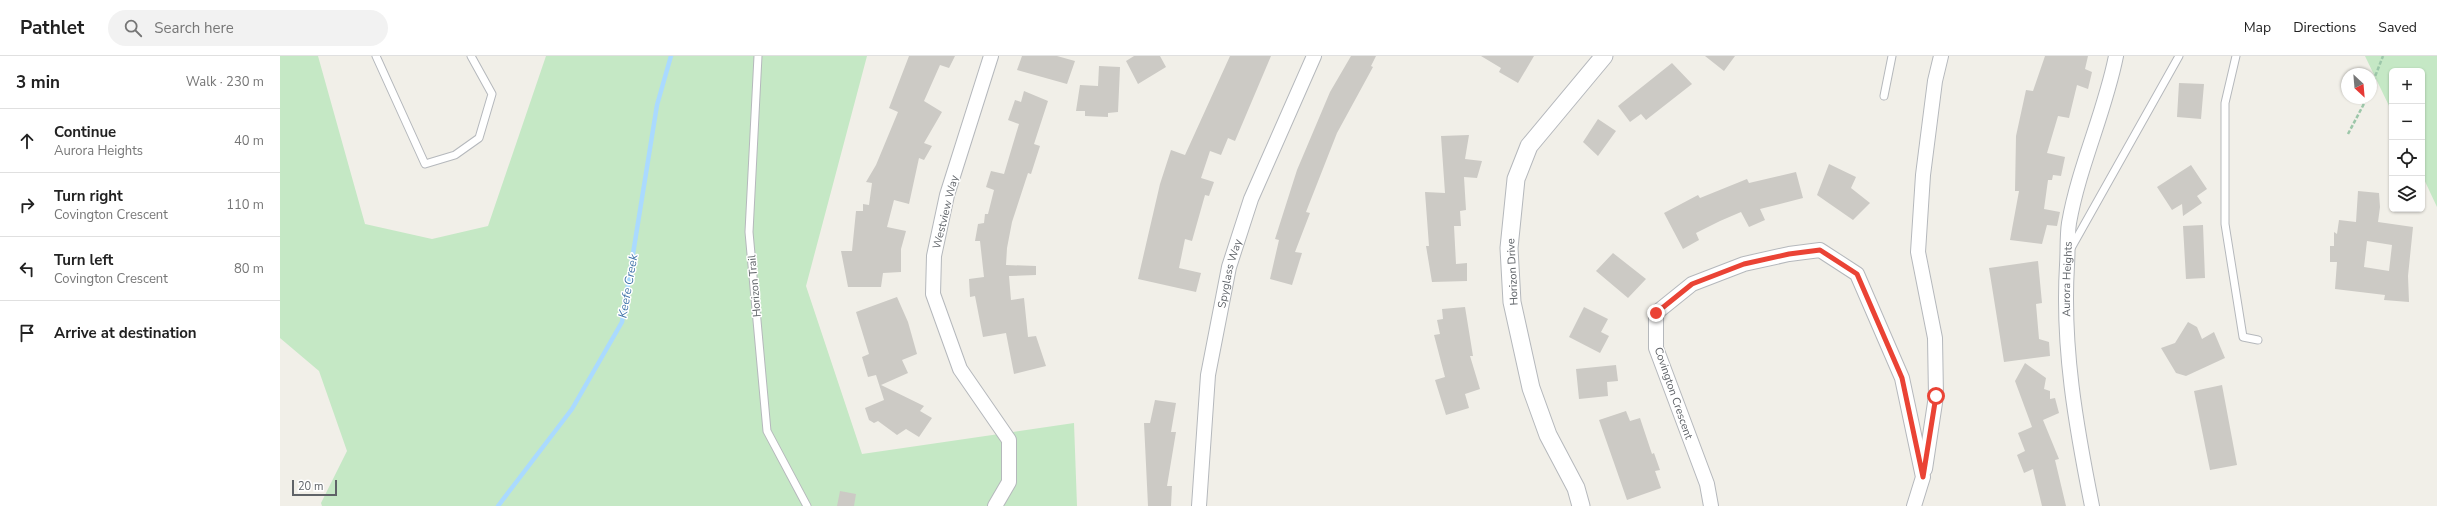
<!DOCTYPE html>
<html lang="en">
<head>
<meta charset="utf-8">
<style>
  body { margin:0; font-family:"Nunito Sans",sans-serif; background:#f2f2f2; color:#222 }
  .controls { position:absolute; right:12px; top:12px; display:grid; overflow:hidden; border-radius:6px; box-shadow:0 1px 3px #0004 }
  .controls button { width:36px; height:36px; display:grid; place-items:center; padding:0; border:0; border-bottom:1px solid #e0e0e0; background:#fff; color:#222; font:20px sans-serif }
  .compass { position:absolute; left:2061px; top:12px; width:36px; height:36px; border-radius:50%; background:#fff; box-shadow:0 1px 3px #0004; rotate:154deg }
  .scale { position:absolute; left:12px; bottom:10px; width:45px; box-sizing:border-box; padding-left:4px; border:2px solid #5f6368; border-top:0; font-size:11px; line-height:14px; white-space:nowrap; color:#5f6368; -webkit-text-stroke:3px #fff; paint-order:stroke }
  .stop { position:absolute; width:12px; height:12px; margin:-9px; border:3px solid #ea4335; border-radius:50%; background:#fff }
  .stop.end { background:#ea4335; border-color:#fff; box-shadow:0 1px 4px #0008 }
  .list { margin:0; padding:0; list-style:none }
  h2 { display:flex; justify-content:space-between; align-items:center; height:52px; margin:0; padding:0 16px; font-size:17px }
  h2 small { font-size:13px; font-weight:400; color:#767676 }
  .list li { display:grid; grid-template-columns:26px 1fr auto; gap:12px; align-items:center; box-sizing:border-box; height:64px; padding:0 16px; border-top:1px solid #e0e0e0 }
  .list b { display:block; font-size:15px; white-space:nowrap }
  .list p { margin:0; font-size:13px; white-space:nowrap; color:#767676 }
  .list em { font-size:13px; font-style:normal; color:#767676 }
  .icon { flex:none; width:22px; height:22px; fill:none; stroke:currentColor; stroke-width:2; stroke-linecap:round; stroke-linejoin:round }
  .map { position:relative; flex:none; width:2157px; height:450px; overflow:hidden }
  header { display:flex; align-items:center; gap:24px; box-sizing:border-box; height:56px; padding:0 20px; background:#fff; border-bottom:1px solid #e0e0e0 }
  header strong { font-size:19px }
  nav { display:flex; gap:22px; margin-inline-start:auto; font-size:14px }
  .search { width:280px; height:36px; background:#f2f2f2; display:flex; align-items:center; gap:10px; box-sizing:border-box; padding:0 14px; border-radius:22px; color:#767676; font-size:15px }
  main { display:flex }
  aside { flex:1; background:#fff }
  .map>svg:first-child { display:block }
</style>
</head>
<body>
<header>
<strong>Pathlet</strong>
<div class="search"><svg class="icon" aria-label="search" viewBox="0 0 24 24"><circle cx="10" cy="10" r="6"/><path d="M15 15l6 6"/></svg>Search here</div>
<nav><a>Map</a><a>Directions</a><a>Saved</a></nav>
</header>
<main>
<aside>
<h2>3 min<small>Walk · 230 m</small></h2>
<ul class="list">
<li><svg class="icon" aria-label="ahead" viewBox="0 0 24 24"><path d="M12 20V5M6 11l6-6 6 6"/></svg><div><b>Continue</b><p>Aurora Heights</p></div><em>40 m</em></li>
<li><svg class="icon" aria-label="right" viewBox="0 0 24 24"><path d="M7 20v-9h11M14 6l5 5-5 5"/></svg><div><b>Turn right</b><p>Covington Crescent</p></div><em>110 m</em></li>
<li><svg class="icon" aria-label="left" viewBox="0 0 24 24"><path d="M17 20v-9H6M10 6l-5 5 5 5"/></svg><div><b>Turn left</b><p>Covington Crescent</p></div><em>80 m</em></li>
<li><svg class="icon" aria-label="arrive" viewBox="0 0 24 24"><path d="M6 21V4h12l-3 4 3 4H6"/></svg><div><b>Arrive at destination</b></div></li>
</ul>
</aside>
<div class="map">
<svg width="2157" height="450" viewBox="0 0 2157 450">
  <rect width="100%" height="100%" fill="#f1efe8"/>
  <path fill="#c5e8c5" d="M0,0H38L85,168L152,183L208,170L266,0H587L526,230L582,398L794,367L797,450H42L41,447L67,395L39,315L0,282Z
    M2085,0H2157V151L2142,119V15H2112V56Z"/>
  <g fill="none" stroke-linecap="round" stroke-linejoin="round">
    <path stroke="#aadaff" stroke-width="4.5" d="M218,450L292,353L342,266L377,49L391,0"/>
  </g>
  <path fill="#cccac5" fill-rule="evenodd" d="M629,0H675L669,12L660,9L644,45L662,56L644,87L652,90L644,104L639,102L629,148L614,144L607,171L626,175L621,193V216L603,217L601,231H568L561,195H572L576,155H583V148L589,149L592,127L586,126L596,109L618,56L609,52Z
    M742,0H777L795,5L787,28L737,14Z
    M854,0H880L886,11L858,28L846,5Z
    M950,0H991L955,85L948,82L941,99L930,95L921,122L934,126L929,140L925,139L912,185L905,183L899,212L921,217L916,236L858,223L880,128L891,94L905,99Z
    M1071,0H1096L1091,10L1093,11L1057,77L1026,156L1030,157L1015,196L1022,197L1012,229L990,223L999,184L995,183L1017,114L1050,36Z
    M1201,0H1254L1238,27L1219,16L1221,12Z
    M1425,0H1455L1444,15Z
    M1765,0H1808L1805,13L1812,16L1808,33L1797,29L1789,62L1778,60L1767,97L1785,101L1781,120L1773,119L1772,124H1768L1764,153L1780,156L1777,170L1767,169L1762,188L1730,184L1739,135H1735L1736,80L1746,34L1753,35Z
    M1392,7L1412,28L1366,64L1361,58L1350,66L1338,50Z
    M819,10L840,11L838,56L828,57V61L805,60V55H796L800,29L818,30Z
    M1899,27L1924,28L1921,63L1897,61Z
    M744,35L768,45L754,88L760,90L751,118L748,117L732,166L727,192L726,209L756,210V219L729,220L731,244L744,242L748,281L756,280L766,310L734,318L726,277L703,281L695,240L690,241L689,223L704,221L700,185H695L698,168L704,167L705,158H708L714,134L706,131L711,115L724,118L739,68L728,64L735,44L741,46Z
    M1318,63L1336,75L1318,100L1303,86Z
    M1189,79L1185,103L1202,105L1197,122L1184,121L1186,154L1180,155L1181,170H1174L1176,208L1187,207V225L1152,226L1146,190H1149L1145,136L1165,137L1161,80Z
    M1549,108L1576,121L1571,132L1590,147L1573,164L1537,139Z
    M1911,109L1927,133L1917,140L1922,147L1903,160L1902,148L1892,154L1877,131Z
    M1516,116L1523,142L1480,153L1485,164L1469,171L1461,156L1440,165L1416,177L1419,184L1403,193L1384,157L1418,139L1420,142L1467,123L1469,127Z
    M2078,135L2099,137L2100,151L2098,166L2133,171L2128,220L2129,246L2104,244L2105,239L2055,233L2057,206H2050V190H2054V176L2057,178L2059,164L2076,166ZM2087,185L2112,189L2109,215L2084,211Z
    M1923,169L1925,222L1906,223L1903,170Z
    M1333,197L1366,223L1348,242L1316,215Z
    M1758,205L1762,247L1756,248L1759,283L1769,286L1770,300L1724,306L1709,212Z
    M617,241L628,266L637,298L622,304L628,317L601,329L644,350L640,355L652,362L639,381L626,373L617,379L598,365L594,367L589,364L585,352L604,344L596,319L588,321L582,301L589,298L576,256Z
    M1185,251L1193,300H1190L1200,333L1185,338L1189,352L1166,359L1155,324L1165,321L1154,279L1160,278L1157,264L1163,263L1162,253Z
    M1304,251L1328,263L1321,276L1329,280L1320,297L1289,281Z
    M1908,266L1917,271L1922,283L1934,276L1945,302L1906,320L1896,317L1881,292L1895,287Z
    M1745,307L1766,322L1764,333L1770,335V343L1775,342L1779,357L1763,364L1779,403L1775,404L1786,450H1762L1753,413L1744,417L1737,399L1745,395L1738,377L1752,371L1735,325Z
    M1336,309L1338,325L1327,326L1328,340L1299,343L1296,313Z
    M1942,329L1957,409L1930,414L1914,335Z
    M875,344L896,347L891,376H896L887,430H892L891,450H868L864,367H870Z
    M1346,355L1350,365L1360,362L1372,398L1374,397L1380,414L1375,415L1381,432L1347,444L1319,364Z
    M560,435L576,438L574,450H557Z"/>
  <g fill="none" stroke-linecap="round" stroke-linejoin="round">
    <g stroke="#b5b8bc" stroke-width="9">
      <path id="service" d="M96,0L145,108L175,99L199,82L212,38L191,0
        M478,0L469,176L487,375L527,450
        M1956,0L1945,47V168L1963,281L1978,284
        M1604,40L1612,0
        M1790,194L1899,0"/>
    </g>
    <g stroke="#b5b8bc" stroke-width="16">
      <g id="minor">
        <path d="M711,0L667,139L654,200L653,238L680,313L729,384V426L715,450"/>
        <path d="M1645,413L1656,340L1655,282L1638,196L1643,119L1655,25L1661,0"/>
        <path id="s1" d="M919,450L928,319L949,211L971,143L1034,0"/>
        <path d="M1431,450L1427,428L1376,292V257L1412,228L1464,208L1509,198L1540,194L1577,218L1622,322L1643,421L1634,450"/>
        <path id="s2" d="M1812,450C1796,370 1782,291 1787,209C1788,195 1787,180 1789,167C1799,110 1825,56 1836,0"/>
      </g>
    </g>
    <g stroke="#b5b8bc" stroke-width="19">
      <path id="tertiary" d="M1301,450L1296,432L1268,379L1251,332L1232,246L1229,192L1236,123L1249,90L1324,0"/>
    </g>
    <path stroke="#9cc7a9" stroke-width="2.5" stroke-dasharray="4 2" stroke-linecap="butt" d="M2091,31L2103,0
      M2068,78L2087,42"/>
    <use href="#service" stroke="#fff" stroke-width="7"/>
    <use href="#minor" stroke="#fff" stroke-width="14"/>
    <use href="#tertiary" stroke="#fff" stroke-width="17"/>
  </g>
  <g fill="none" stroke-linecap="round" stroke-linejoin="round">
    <path stroke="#ea4335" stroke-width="5" d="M1376,257L1412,228L1464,208L1509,198L1540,194L1577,218L1622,322L1643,421L1656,340"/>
  </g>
  <g text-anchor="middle" stroke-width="3" stroke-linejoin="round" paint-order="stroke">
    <g font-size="11" fill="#5f6368" stroke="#fff">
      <text transform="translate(665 156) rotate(-76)" y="4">Westview Way</text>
      <text transform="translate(1232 216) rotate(-93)" y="4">Horizon Drive</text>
      <text dy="4" stroke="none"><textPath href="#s1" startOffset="235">Spyglass Way</textPath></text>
      <text dy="4" stroke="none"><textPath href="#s2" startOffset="229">Aurora Heights</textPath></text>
      <text transform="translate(474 230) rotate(-95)" y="4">Horizon Trail</text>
      <text transform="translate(1394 337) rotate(71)" y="4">Covington Crescent</text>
    </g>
    <g font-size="12" font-style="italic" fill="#4174aa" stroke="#fff">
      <text transform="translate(348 230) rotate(-80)" y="4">Keefe Creek</text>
    </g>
  </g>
</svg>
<div class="controls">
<button>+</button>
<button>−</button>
<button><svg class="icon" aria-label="locate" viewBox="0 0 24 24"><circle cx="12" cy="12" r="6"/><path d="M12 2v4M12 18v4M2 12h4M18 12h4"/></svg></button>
<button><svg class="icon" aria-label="layers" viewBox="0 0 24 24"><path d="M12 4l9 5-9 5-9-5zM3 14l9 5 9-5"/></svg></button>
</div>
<svg class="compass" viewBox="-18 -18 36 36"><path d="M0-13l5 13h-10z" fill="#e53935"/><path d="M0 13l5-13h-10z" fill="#767676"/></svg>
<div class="scale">20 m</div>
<div class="stop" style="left:1656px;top:340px"></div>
<div class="stop end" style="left:1376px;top:257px"></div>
</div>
</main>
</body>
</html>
